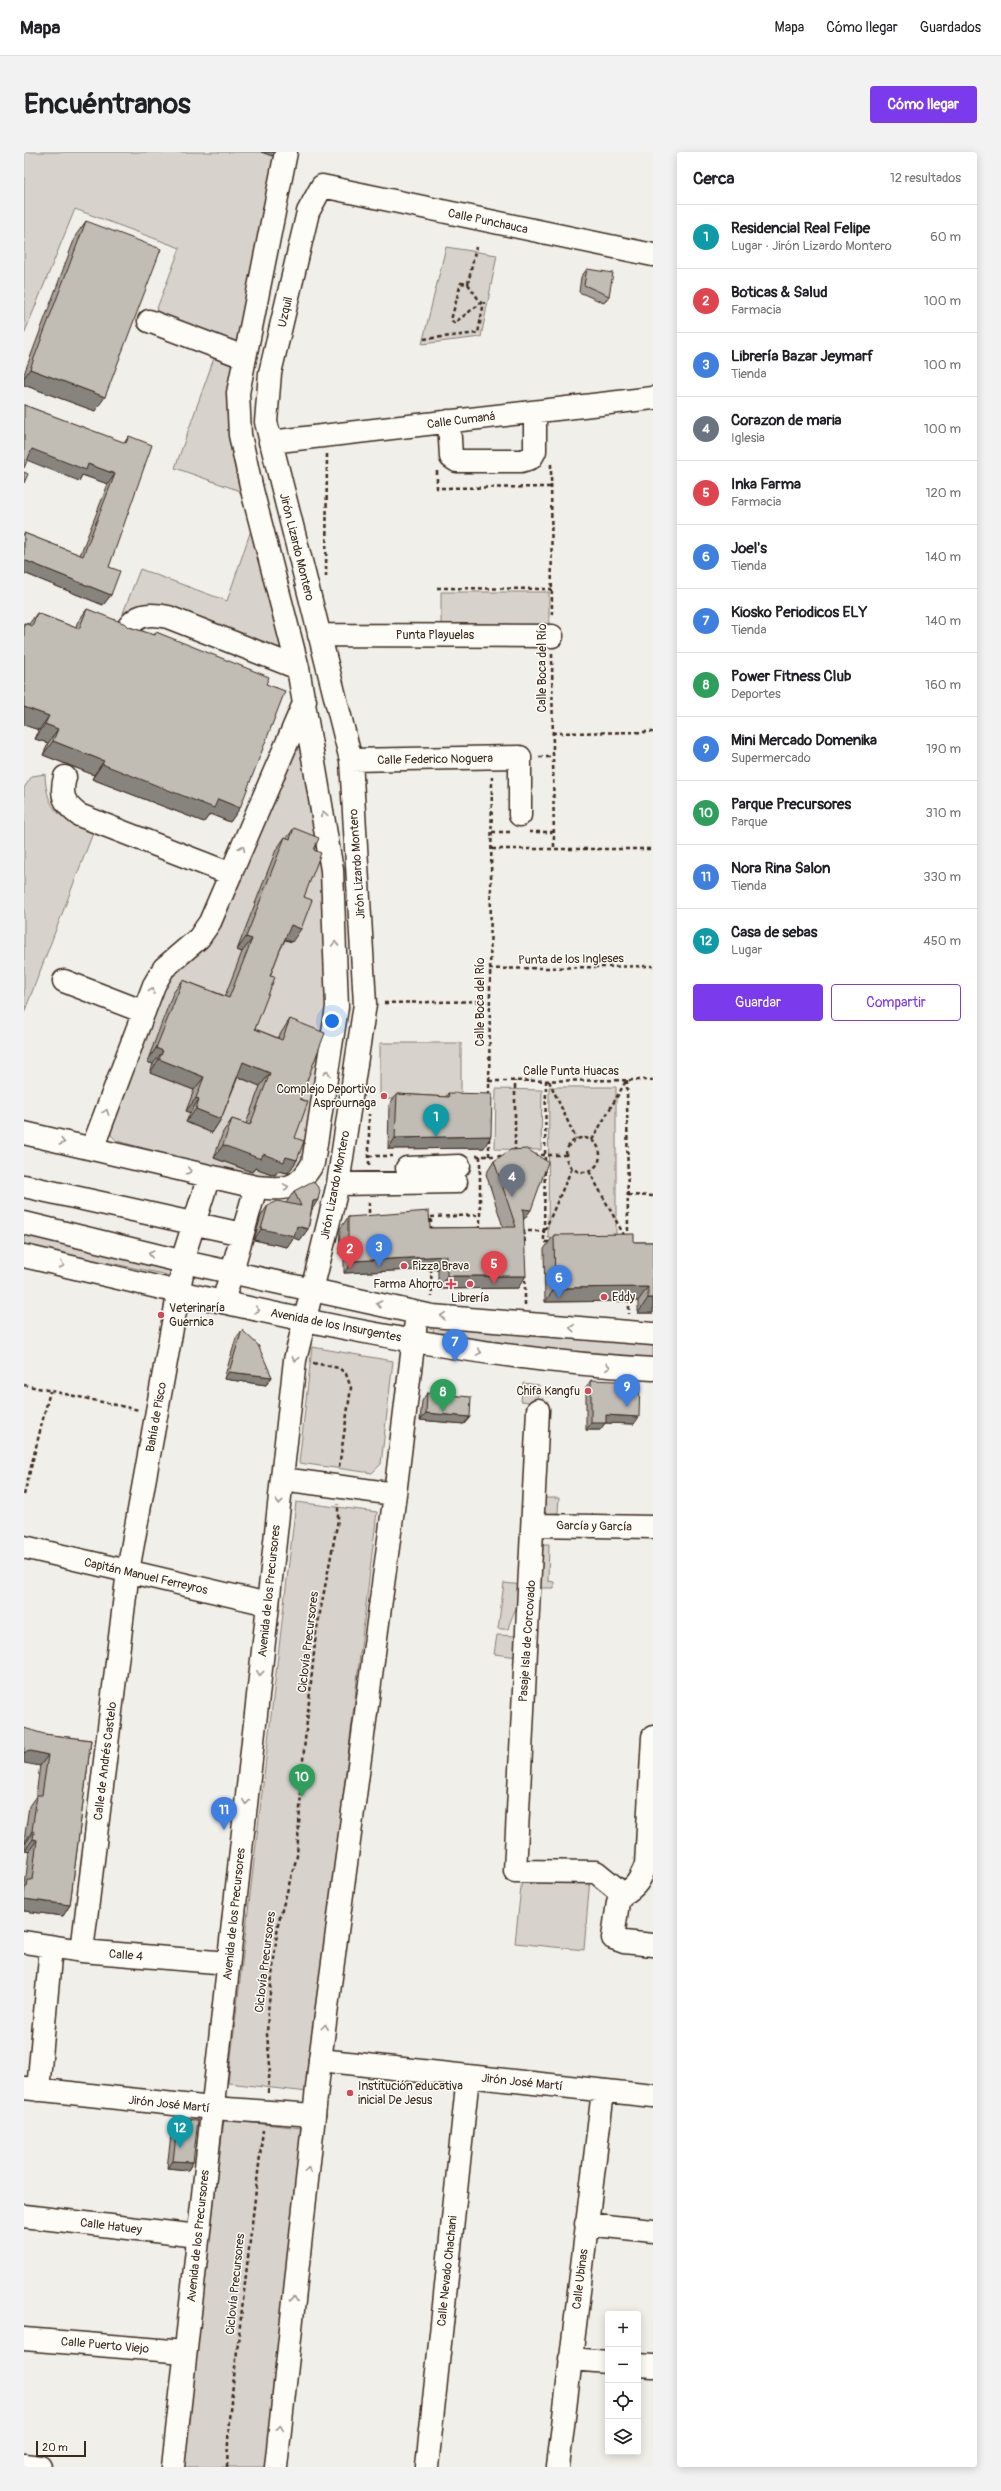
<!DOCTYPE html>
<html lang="es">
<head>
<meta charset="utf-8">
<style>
  body { margin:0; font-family:Pangolin,sans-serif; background:#f2f2f2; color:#202124 }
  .controls { position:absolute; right:12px; bottom:12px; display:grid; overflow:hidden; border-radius:4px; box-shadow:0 2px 10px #0003 }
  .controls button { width:36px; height:36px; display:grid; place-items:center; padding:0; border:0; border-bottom:1px solid #e0e0e0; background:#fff; color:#202124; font:20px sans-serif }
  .scale { position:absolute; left:12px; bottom:10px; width:50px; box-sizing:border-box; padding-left:4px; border:2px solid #3b2a1e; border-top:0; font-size:11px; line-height:14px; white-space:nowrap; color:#3b2a1e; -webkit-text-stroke:3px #fdfcf7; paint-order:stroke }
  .you { position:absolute; left:308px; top:869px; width:14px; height:14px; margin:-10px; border:3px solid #fff; border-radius:50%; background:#1a73e8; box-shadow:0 0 0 6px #1a73e833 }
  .badge { display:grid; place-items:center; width:26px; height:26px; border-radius:50%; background:#7c3aed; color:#fff; font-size:13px; font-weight:700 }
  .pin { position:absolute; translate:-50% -33px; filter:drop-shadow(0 1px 2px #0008) }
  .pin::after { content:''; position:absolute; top:21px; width:14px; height:12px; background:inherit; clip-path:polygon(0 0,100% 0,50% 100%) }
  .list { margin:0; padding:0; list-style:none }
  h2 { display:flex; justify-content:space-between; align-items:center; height:52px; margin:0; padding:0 16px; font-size:17px }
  h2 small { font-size:13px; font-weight:400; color:#757577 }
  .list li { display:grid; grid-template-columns:26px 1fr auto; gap:12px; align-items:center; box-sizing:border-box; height:64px; padding:0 16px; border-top:1px solid #e0e0e0 }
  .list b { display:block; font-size:15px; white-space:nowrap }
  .list p { margin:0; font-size:13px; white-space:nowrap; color:#757577 }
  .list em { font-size:13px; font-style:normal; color:#757577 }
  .actions { display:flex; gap:8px; padding:12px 16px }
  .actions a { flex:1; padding:9px 0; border:1px solid #7c3aed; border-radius:4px; text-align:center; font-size:14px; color:#7c3aed }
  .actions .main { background:#7c3aed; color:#fff }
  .icon { flex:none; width:22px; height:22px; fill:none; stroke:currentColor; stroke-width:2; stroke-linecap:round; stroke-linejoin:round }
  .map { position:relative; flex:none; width:629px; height:2315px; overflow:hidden; border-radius:4px }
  header { display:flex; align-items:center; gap:24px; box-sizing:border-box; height:56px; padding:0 20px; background:#fff; border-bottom:1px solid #e0e0e0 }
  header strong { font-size:19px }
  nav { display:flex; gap:22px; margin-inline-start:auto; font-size:14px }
  .intro { display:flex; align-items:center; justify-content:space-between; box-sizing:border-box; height:96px; padding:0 24px }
  h1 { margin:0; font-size:28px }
  .button { padding:10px 18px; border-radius:4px; background:#7c3aed; color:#fff; font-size:14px; font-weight:700 }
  main { display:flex; gap:24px; padding:0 24px }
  aside { flex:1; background:#fff; border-radius:4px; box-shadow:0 2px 10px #0003 }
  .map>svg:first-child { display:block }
</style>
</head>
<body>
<header>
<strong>Mapa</strong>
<nav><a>Mapa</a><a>Cómo llegar</a><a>Guardados</a></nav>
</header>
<div class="intro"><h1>Encuéntranos</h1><a class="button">Cómo llegar</a></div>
<main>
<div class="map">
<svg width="629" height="2315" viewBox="0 0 629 2315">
  <rect width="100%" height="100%" fill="#f1efea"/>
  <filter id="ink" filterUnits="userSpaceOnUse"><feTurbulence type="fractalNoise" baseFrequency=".025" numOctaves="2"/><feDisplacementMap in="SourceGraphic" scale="8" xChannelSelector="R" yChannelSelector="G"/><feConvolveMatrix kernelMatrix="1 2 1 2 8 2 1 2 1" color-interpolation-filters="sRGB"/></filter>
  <g filter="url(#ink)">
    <path fill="#d7d2cc" stroke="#897e75" d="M0,0H258L216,196L130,164L156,96L51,57L0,182Z
      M422,95L473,103L457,185L398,192Z
      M190,206L209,214C200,258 203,298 219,340L151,316Z
      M227,378L260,504L120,453L99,461L116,417L203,449Z
      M417,440H525V480L417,479Z
      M276,590L297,707L303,822L301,878L281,1013L254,1032L93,989L87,983L86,978L140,832C158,810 182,798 197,774L266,597L268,593Z
      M21,622C22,659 38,668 69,681L0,861V636L8,624Z
      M356,891H437V947H356Z
      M525,935H592V1086H524Z
      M472,937L518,938L517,998L471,997Z
      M0,1080L151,1115L149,1124L71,1108L47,1107L0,1097Z
      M410,1170L629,1192V1208L564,1203L409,1181Z
      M288,1195L369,1209L357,1312L348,1321L275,1311Z
      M499,1231L515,1233L513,1251L497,1249Z
      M517,1346H535L534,1361L516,1362Z
      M272,1350L353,1360L284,1940L204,1931Z
      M518,1392H525L524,1429L530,1430V1436H516C512,1421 513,1406 518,1392Z
      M480,1431L499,1433C498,1449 488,1461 484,1477H474Z
      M473,1483L494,1484V1505L470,1502Z
      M498,1726H566L560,1798L491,1791Z
      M200,1968L278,1976L243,2315H158Z"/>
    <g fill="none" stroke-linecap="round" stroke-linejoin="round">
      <g stroke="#3b2a1e" stroke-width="25">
        <path id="minor" d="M125,169L220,205
          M425,269L427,305L433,309H497L507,306L511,299V260
          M246,290L629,246
          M102,479C112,461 126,461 144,465L274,516
          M295,483L528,484
          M327,608L496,605V663
          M41,625C36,643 40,652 55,663L207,722
          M40,829L120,860
          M0,981L232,1035C262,1038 274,1038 289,1011L313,855L308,718L274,516L228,338L216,283L214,241L262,0
          M68,997L130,833L140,816L175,786L186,770L281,549
          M383,1016L435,1014
          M314,1032L432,1030
          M0,1034L218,1082
          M158,1109L185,1024
          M288,1138L314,1032L341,852L327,608L242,270L246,221L284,60L298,34L629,103
          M199,1150L232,1035
          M514,1258L491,1719L572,1720L599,1742
          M510,1373L629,1375
          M0,1395L244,1452
          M599,1742C613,1735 616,1727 622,1713L629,1585
          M599,1742L594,1750L589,1786L600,1790L629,1793
          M0,1790L58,1799L204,1811
          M58,1799L104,1419L160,1110
          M296,1908L629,1944
          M0,1936L188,1956L290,1963
          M14,1938L27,1795
          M0,2064L174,2084
          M562,2072L629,2079
          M0,2187L161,2200
          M546,2207L584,2210
          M614,2213L629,2214
          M0,2313L16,2315
          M403,2315L444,1924
          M534,2315L579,1939"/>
      </g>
      <g stroke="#3b2a1e" stroke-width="25">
        <path id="major" d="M0,1071L160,1110L408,1164L629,1182
          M0,1104C208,1152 415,1206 629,1217
          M258,1327L371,1342
          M149,2315L271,1208L288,1138
          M252,2315L296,1908L371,1342L393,1161"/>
      </g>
      <path stroke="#3b2a1e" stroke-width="2.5" stroke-dasharray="4 3" stroke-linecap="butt" d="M437,131L444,132L457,151L430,171L427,168Z
        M444,132L452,95
        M400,187L454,181L460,150
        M527,312L528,465
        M413,319V336L527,335
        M302,425L303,302
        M413,436L528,437
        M528,502L530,697
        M528,581L629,580
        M515,605H528
        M468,680H486
        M505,680H529
        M468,697H629
        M465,817L629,814
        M360,851L465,849
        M603,928L604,1084
        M465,929L629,928
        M525,929L552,987
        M465,943L468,625
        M465,986V1004
        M542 1003a17 17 0 1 1 34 0a17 17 0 1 1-34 0Z
        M568,988L602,929
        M491,1000V929
        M510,1003H543
        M345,1004H369
        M452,1004H481
        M456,1004V1077
        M345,1013V962
        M565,1019L601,1085
        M604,1043L629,1044
        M345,1050V1065
        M402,1065H407V1079
        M407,1065L456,1063
        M521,1078L548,1016
        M497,1079H520V1090H528
        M500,1079L501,1093
        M520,1079L522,929
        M407,1116L408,1145
        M605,1147V1162
        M501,1153V1124
        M289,1211L315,1216L322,1222L327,1236L315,1315
        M0,1233L115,1258
        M0,1343L26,1239
        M244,1941L246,1913L243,1883L244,1859L254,1772L273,1704L279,1608L292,1481L314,1368V1352
        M203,2315L205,2267L239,1978"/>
      <use href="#minor" stroke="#fdfcf7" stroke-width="22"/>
      <use href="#major" stroke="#fdfcf7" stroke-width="22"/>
    </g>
    <path fill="#a6a29b" stroke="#3b2a1e" d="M62,69L71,259L0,233V222L52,83Z
      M563,117L585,144L580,151L555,140L557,125Z
      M0,253L100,291L105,284L85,415L87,443L79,453L0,421V381L56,403L84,332L58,323L55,329Z
      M63,457L105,475L130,483L132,480L242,532L216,656L206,670L186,662L180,670L68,627L70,623L19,603L24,591L11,587L15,578L0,573V471L5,472L13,461L52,476L53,471Z
      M270,676L290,698L280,745L268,790L261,788L256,798L246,824L231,877L254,886L257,881L266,867L276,947L271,986L273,1008L264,1021L254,1019L251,1023L231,1016L228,1020L190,1006L199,980L208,967L222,972L236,934L214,925L197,967L188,981L162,970L166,961L162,959L170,938L126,921L129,912L123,910L149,841L159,828L201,844L218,800L213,798L252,698L261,685L263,686Z
      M424,941L460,996L364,997L365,953L373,942L422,945Z
      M470,1009L499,1068L494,1136L414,1137V1117L320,1121V1101L315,1102L316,1077L324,1065L406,1076L479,1075L462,1022Z
      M270,1039L288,1057L284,1077L276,1088L269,1086L263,1095L230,1088L237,1064L244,1053L262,1051Z
      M530,1083L610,1090H629V1161H614V1149L521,1150L520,1097Z
      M218,1178L248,1225L242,1233L200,1227L212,1186Z
      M567,1228L610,1272L581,1271L576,1278H562V1235Z
      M403,1241L446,1265L440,1272L396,1268L398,1249Z
      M20,1582L67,1588L46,1753L39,1764L0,1759V1734L1,1733L5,1699L1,1698L2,1691H0V1689L5,1654L12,1644Z
      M154,1967L169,2010L164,2018L143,2016L148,1975Z"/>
    <path fill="#87847e" stroke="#3b2a1e" d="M237,0H252L248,4Z
      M6,217L81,245L71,259L0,233V226Z
      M8,297L64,312L91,322L84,332L58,323L55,329L0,307Z
      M0,408L87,443L79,453L0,421Z
      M0,555L25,564L15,578L0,573Z
      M21,572L34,577L24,591L11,587Z
      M29,589L80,609L70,623L19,603Z
      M78,612L194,647L216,656L206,670L186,662L180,670L68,627Z
      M267,773L277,777L268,790L258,786Z
      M222,785L228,787L218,800L213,798Z
      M132,896L139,899L129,912L123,910Z
      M135,907L180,925L170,938L126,921Z
      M219,910L246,921L236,934L210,923Z
      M172,946L175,947L166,961L162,959Z
      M172,957L197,967L188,981L162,970Z
      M467,984L460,996L364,997L371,986Z
      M199,993L239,1002L262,1005L273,1008L264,1021L254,1019L251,1023L231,1016L228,1020L190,1006Z
      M294,1048L287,1059L289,1049Z
      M499,1057L507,1058L498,1070Z
      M273,1074L284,1077L276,1088L269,1086L263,1095L230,1088L237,1077Z
      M324,1089H328L320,1101L315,1102Z
      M423,1104L414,1117L320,1121L329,1109Z
      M423,1124H502L494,1136L414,1137Z
      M624,1135L614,1149L521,1150L531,1136Z
      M624,1146H629V1161H614Z
      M205,1220L248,1225L242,1233L200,1227Z
      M402,1261L446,1265L440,1272L396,1268Z
      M582,1263L615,1265L610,1272L581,1271L576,1278H562L567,1271Z
      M7,1599L24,1603L16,1614L0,1611V1600H1Z
      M8,1679L10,1680L2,1691H0Z
      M9,1687L13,1688L5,1699L1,1698Z
      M0,1747L46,1753L39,1764L0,1759Z
      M149,2009L169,2010L164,2018L143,2016Z"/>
    <path fill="#c1bcb4" stroke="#3b2a1e" d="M62,69L137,97L81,245L6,217Z
      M563,117L589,121L585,144L560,133Z
      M0,253L102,291L105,284L128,293L85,415L96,419L87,443L0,408V381L59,404L91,322L64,312L62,318L8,297L0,316Z
      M0,320L4,322L0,331Z
      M63,457L102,472L105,475L131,483L132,480L245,525L242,532L261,539L216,656L194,647L190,656L78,612L80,609L29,589L34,577L21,572L25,564L0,555V471L8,474L13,461L55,477Z
      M270,676L295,686L290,698L297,701L280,745L288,748L277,777L267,773L256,798L246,824L251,825L231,877L258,888L266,867L301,881L276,947L284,950L271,986L280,989L273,1008L262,1005L260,1010L239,1002L237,1007L199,993L208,967L226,973L246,921L219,910L197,967L172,957L175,947L172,946L180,925L135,907L139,899L132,896L159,828L205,846L228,787L222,785L261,685L266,687Z
      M424,941L468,942L467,984L371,986L373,942L425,945Z
      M503,997L524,1010L507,1058L499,1057L502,1124H423V1104L329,1109L328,1089H324V1065L405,1059L406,1076L492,1075L470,1009L486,998Z
      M289,1029L296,1038L294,1048L289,1049L284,1077L273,1074L270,1084L237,1077L244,1053L253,1049L277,1054L270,1039Z
      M610,1082V1090H629V1146H624V1135L531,1136L530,1083Z
      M218,1178L234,1193L248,1225L205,1220Z
      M567,1228L616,1230L615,1265L582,1263V1271H567Z
      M403,1241L447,1245L446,1265L402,1261Z
      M0,1576L20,1582L67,1588L46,1753L0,1747L1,1735H3L4,1728H8L13,1688L9,1687L10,1680L8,1679L13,1643H18L24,1603L7,1599L1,1600L0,1601Z
      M154,1967L174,1968L169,2010L149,2009Z"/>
    <defs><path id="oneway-chevron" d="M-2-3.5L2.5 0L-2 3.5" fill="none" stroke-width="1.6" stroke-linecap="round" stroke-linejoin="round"/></defs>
    <g stroke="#9c938a">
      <use href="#oneway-chevron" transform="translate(300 662) rotate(-99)"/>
      <use href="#oneway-chevron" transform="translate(218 696) rotate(-67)"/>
      <use href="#oneway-chevron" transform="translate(311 792) rotate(-92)"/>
      <use href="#oneway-chevron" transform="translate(128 839) rotate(-68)"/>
      <use href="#oneway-chevron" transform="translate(303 921) rotate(-81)"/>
      <use href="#oneway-chevron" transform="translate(82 960) rotate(-69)"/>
      <use href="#oneway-chevron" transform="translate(38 990) rotate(13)"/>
      <use href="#oneway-chevron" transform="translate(165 1019) rotate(13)"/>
      <use href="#oneway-chevron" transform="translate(262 1035) rotate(-10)"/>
      <use href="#oneway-chevron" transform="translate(127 1102) rotate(-167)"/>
      <use href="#oneway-chevron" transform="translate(38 1113) rotate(13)"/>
      <use href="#oneway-chevron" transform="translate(355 1152) rotate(-168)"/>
      <use href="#oneway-chevron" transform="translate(233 1158) rotate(13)"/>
      <use href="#oneway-chevron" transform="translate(419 1164) rotate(-175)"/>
      <use href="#oneway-chevron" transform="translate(548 1176) rotate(-175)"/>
      <use href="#oneway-chevron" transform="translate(455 1200) rotate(10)"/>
      <use href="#oneway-chevron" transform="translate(271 1207) rotate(100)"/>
      <use href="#oneway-chevron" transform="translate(584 1215) rotate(3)"/>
      <use href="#oneway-chevron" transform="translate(255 1350) rotate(96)"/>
      <use href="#oneway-chevron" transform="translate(236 1521) rotate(96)"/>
      <use href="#oneway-chevron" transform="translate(222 1650) rotate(96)"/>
      <use href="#oneway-chevron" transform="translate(301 1875) rotate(-83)"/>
      <use href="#oneway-chevron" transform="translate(284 2018) rotate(-84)"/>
      <use href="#oneway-chevron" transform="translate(270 2147) rotate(-84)"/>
      <use href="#oneway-chevron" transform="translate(256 2276) rotate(-84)"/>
    </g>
  </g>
  <g fill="#d1495b" stroke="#fdfcf7" stroke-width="1.5">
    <circle cx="360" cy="944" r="4"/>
    <circle cx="380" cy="1114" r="4"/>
    <path d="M425 1126h4v4h4v4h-4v4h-4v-4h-4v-4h4z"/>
    <circle cx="446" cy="1132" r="4"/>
    <circle cx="580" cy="1145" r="4"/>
    <circle cx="137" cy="1163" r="4"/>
    <circle cx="564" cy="1239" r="4"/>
    <circle cx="326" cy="1941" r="4"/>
  </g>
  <g text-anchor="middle" stroke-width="3" stroke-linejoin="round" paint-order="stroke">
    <g font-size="12" fill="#3b2a1e" stroke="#fdfcf7">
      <text transform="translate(464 69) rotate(12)" y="4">Calle Punchauca</text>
      <text transform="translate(261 160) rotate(-77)" y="4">Uzquil</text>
      <text transform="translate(437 268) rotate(-7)" y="4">Calle Cumaná</text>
      <text transform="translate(273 395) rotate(76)" y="4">Jirón Lizardo Montero</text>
      <text x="411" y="487">Punta Playuelas</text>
      <text transform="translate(518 516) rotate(-90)" y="4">Calle Boca del Río</text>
      <text transform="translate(411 607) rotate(-1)" y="4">Calle Federico Noguera</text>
      <text transform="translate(333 712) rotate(-94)" y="4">Jirón Lizardo Montero</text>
      <text transform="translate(547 807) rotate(-1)" y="4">Punta de los Ingleses</text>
      <text transform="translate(456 850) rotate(-90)" y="4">Calle Boca del Río</text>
      <text x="547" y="923">Calle Punta Huacas</text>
      <text transform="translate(311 1033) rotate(-79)" y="4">Jirón Lizardo Montero</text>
      <text transform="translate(312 1173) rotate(11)" y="4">Avenida de los Insurgentes</text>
      <text transform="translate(132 1265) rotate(-80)" y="4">Bahía de Pisco</text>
      <text transform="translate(570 1374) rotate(1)" y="4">García y García</text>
      <text transform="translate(122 1424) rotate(13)" y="4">Capitán Manuel Ferreyros</text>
      <text transform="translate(245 1439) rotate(-84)" y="4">Avenida de los Precursores</text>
      <text transform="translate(503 1489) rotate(-86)" y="4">Pasaje Isla de Corcovado</text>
      <text transform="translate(284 1490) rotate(-83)" y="4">Ciclovía Precursores</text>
      <text transform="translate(81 1609) rotate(-83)" y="4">Calle de Andrés Castelo</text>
      <text transform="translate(210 1762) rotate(-84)" y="4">Avenida de los Precursores</text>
      <text transform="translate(102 1803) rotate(5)" y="4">Calle 4</text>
      <text transform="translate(241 1810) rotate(-83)" y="4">Ciclovía Precursores</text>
      <text transform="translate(498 1930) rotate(6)" y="4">Jirón José Martí</text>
      <text transform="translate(145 1952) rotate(6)" y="4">Jirón José Martí</text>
      <text transform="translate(87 2074) rotate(7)" y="4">Calle Hatuey</text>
      <text transform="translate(174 2084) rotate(-84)" y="4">Avenida de los Precursores</text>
      <text transform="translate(423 2119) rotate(-84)" y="4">Calle Nevado Chachani</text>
      <text transform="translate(556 2127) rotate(-83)" y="4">Calle Ubinas</text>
      <text transform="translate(211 2132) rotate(-84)" y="4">Ciclovía Precursores</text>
      <text transform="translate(81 2193) rotate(5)" y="4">Calle Puerto Viejo</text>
    </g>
    <g font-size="12" fill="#3b2a1e" stroke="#fdfcf7" text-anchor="start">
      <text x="352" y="941" text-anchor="end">Complejo Deportivo<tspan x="352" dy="14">Asprournaga</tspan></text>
      <text x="388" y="1118">Pizza Brava</text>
      <text x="419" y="1136" text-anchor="end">Farma Ahorro</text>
      <text x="588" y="1149">Eddy</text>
      <text x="446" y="1150" text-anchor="middle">Librería</text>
      <text x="145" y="1160">Veterinaría<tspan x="145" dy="14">Guernica</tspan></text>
      <text x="556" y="1243" text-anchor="end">Chifa Kangfu</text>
      <text x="334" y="1938">Institución educativa<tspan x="334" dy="14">inicial De Jesus</tspan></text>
    </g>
  </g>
</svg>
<div class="controls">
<button>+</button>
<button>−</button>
<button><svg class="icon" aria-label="locate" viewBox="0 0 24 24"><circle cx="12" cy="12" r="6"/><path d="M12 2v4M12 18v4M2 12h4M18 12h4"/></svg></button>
<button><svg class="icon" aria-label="layers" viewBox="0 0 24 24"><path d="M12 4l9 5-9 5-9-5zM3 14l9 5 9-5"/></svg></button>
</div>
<div class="scale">20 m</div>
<div class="you"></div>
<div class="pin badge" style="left:412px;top:985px;background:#0f9aa8">1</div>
<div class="pin badge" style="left:326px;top:1117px;background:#e0444e">2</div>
<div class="pin badge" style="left:355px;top:1115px;background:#3f7fe0">3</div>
<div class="pin badge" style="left:488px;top:1045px;background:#6b7280">4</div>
<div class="pin badge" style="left:470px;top:1132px;background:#e0444e">5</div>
<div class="pin badge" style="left:535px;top:1146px;background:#3f7fe0">6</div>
<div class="pin badge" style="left:431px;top:1210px;background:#3f7fe0">7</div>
<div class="pin badge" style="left:419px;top:1260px;background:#2e9e5b">8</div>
<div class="pin badge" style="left:603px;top:1255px;background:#3f7fe0">9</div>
<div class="pin badge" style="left:278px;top:1645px;background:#2e9e5b">10</div>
<div class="pin badge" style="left:200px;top:1678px;background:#3f7fe0">11</div>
<div class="pin badge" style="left:156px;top:1996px;background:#0f9aa8">12</div>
</div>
<aside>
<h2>Cerca<small>12 resultados</small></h2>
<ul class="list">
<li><span class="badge" style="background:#0f9aa8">1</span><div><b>Residencial Real Felipe</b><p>Lugar · Jirón Lizardo Montero</p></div><em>60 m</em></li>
<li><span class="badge" style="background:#e0444e">2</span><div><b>Boticas &amp; Salud</b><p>Farmacia</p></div><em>100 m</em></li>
<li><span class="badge" style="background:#3f7fe0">3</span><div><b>Librería Bazar Jeymarf</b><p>Tienda</p></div><em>100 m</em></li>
<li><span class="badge" style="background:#6b7280">4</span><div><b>Corazon de maria</b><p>Iglesia</p></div><em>100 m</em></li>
<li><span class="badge" style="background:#e0444e">5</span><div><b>Inka Farma</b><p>Farmacia</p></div><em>120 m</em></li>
<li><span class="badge" style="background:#3f7fe0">6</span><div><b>Joel's</b><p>Tienda</p></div><em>140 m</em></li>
<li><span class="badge" style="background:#3f7fe0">7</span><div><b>Kiosko Periodicos ELY</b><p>Tienda</p></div><em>140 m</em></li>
<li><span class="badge" style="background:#2e9e5b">8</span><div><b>Power Fitness Club</b><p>Deportes</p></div><em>160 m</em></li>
<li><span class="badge" style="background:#3f7fe0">9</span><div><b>Mini Mercado Domenika</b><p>Supermercado</p></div><em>190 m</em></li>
<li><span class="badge" style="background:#2e9e5b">10</span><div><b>Parque Precursores</b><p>Parque</p></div><em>310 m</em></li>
<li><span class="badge" style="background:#3f7fe0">11</span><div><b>Nora Rina Salon</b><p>Tienda</p></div><em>330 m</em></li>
<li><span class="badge" style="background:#0f9aa8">12</span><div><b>Casa de sebas</b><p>Lugar</p></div><em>450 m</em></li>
</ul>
<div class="actions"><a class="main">Guardar</a><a>Compartir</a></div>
</aside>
</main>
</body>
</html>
